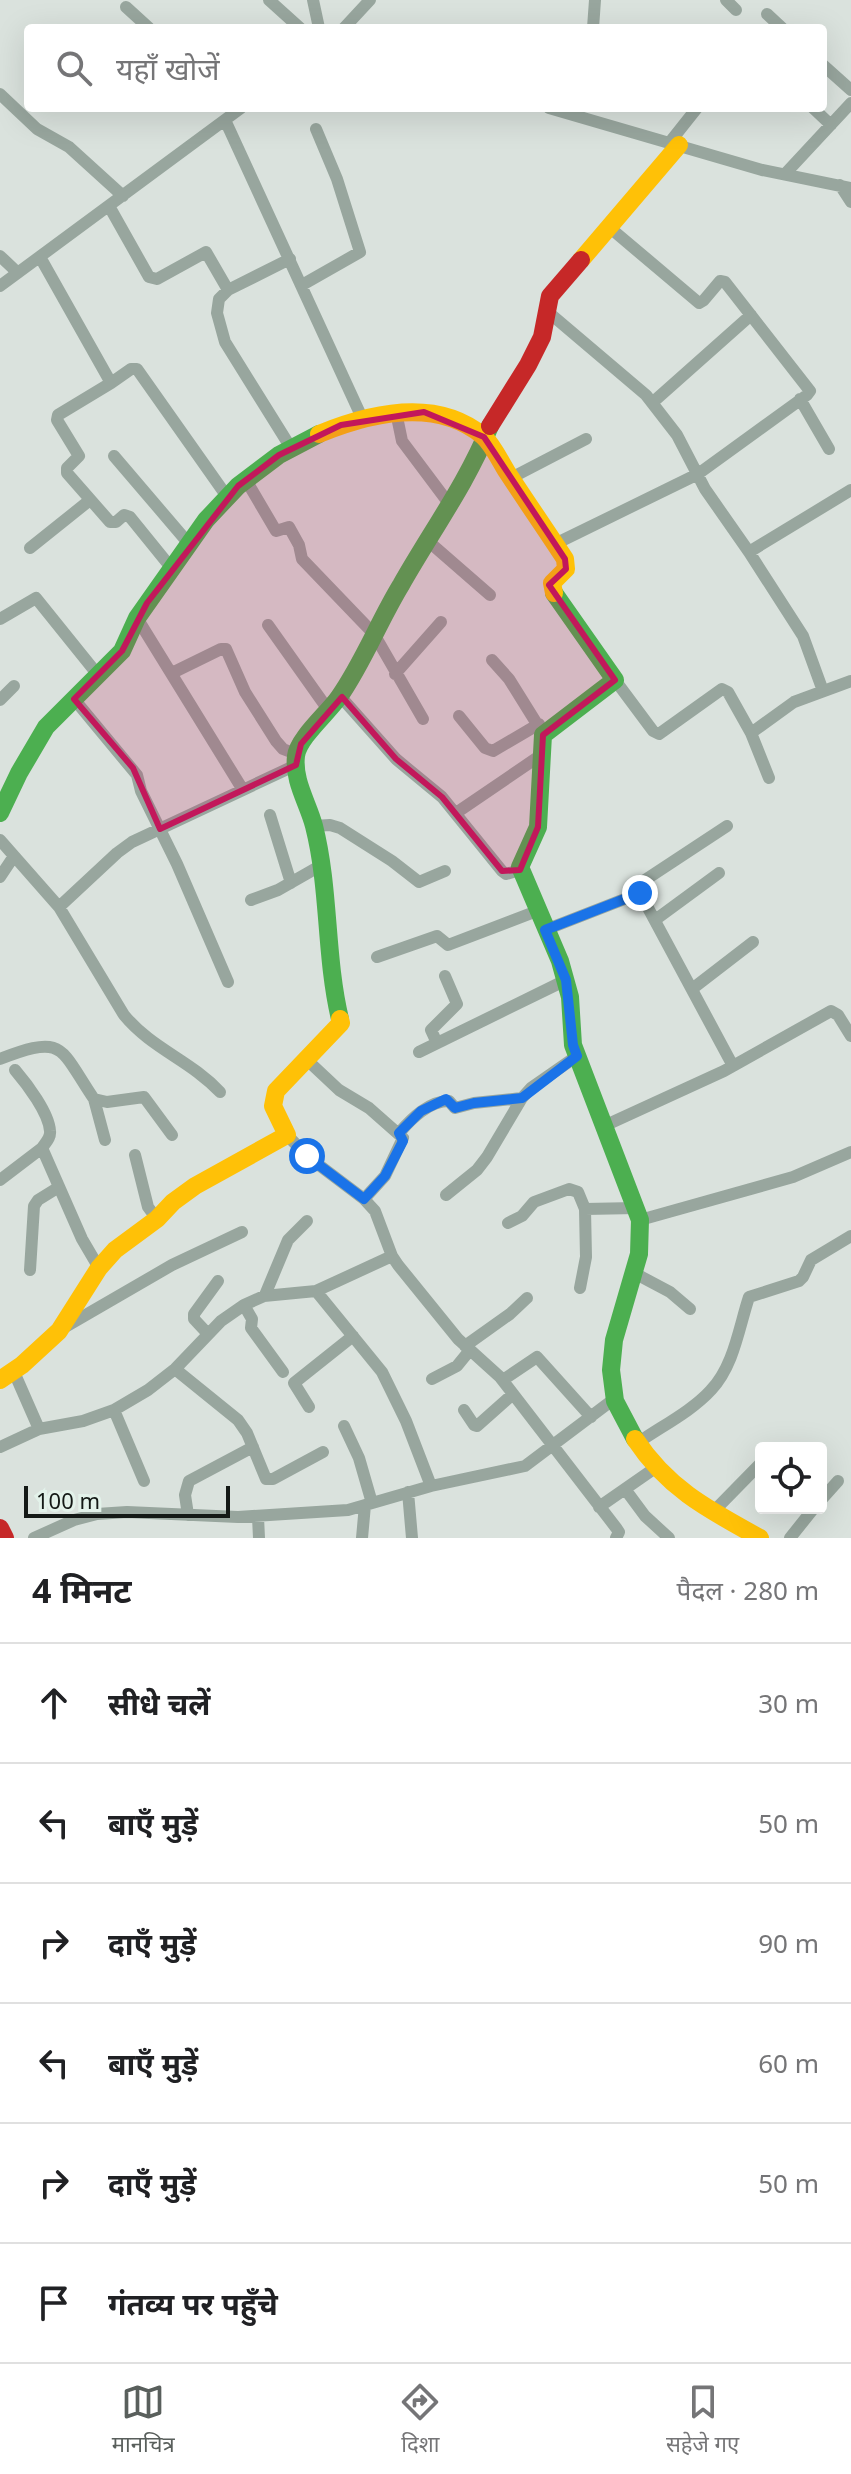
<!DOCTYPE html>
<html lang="hi">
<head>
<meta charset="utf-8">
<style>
  body { margin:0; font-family:"Noto Sans","Noto Sans Devanagari",sans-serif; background:#f2f2f2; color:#202124 }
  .controls { position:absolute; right:24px; bottom:24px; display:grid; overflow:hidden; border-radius:8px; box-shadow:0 8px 32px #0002 }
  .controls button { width:72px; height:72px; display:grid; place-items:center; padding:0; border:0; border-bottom:2px solid #e0e0e0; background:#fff; color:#202124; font:40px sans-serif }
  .scale { position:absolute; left:24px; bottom:20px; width:206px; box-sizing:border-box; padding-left:8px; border:4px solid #141916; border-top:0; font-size:22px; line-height:28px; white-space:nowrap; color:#141916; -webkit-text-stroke:6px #e3f2ea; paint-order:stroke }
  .stop { position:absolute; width:24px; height:24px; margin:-18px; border:6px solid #1a73e8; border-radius:50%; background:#fff }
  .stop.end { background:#1a73e8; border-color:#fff; box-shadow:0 2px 8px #0008 }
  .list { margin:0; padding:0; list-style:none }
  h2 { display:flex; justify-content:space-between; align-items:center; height:104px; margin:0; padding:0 32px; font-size:34px }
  h2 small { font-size:26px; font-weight:400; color:#757577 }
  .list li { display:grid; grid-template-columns:52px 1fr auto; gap:24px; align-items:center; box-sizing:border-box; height:120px; padding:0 32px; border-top:2px solid #e0e0e0 }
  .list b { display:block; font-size:30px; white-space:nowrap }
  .list em { font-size:26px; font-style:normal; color:#757577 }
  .icon { flex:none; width:44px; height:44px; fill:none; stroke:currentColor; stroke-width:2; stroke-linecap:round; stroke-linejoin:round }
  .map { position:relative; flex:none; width:851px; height:1538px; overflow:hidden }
  .search { position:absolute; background:#fff; box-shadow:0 8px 32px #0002; left:24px; right:24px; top:24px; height:88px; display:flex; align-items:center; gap:20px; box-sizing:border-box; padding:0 28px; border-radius:8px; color:#757577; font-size:30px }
  .sheet { height:824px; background:#fff }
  nav { display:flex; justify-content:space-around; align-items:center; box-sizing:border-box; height:112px; border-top:2px solid #e0e0e0; background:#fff; font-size:22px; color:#757577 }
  nav a { display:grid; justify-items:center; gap:4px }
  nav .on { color:#595f5c }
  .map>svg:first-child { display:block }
</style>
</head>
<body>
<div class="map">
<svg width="851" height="1538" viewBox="0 0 851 1538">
  <rect width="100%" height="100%" fill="#dae2dd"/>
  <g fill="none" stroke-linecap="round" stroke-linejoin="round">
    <path stroke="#98a69e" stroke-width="12" d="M269,0L300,28
      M313,0L319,28
      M726,0L736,10
      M126,7L149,28
      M767,14L782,28
      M344,28L370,0
      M593,28L595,0
      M823,65L851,90
      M0,94L37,129L69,147L123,196
      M549,108L762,170L851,188
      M813,108L831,125
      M225,120L363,420
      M670,142L697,108
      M785,174L851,103
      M840,185L851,202
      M109,206L149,277L157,279L206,252L228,290
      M0,256L18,273
      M40,257L111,383L131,369H137L228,498
      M290,259L228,290L219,299L217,313L225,342L291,448
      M302,285L360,252L337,179L316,129
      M0,286L241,108
      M547,311L646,395L677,435L705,489L749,552L803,636L823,691
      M111,383L58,415L57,420L79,456L67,468V473L110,522H116L124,515L130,517L173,570
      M800,399L829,449
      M652,403L751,315
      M396,412L402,441L450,505
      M114,456L190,545
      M511,478L586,439
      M246,480L276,531L289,527L299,545L302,559L374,634L423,719
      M428,541L490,595
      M555,544L698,474L807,395L810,391L725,282L720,281L704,300L699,303L609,227
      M30,548L90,500
      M749,552L851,490
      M137,618L243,790
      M0,619L36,598L98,675
      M268,625L329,711
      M492,660L509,679L542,732
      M172,673L221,649H226L245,692L276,741L283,749L296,754
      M395,674L441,622
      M615,680L653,731L659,734L722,689L728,692L751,733L794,702L851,681
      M340,696L396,759L442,797L502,871L506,874L520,870
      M74,699L137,775L141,791L177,864L228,982
      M0,700L14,686
      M459,716L485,748L493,751L539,724
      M751,733L769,778
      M456,813L544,753
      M270,815L291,883
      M314,826L330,825L340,828L392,861L419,882L445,871
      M0,840L59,907L124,1015C152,1049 190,1060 220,1092
      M0,877L14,856
      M640,893L639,886L642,882L727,826
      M251,900L278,890L320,866
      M59,907L117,853L132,842L296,765
      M655,920L719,873
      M545,930L640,893L733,1066
      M377,957L437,936L448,945L537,911
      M692,989L753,942
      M437,1043L431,1030L457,1004L445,976
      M419,1052L566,980
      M0,1059C65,1034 59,1047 94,1099L107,1102L144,1097L172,1135
      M306,1059L339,1090L369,1108L403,1138L385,1176L364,1199
      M15,1070C27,1084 49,1113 50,1131C51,1138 45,1143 42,1148
      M94,1099L105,1140
      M604,1126L724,1071L831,1011L838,1015L851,1036
      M399,1133C412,1118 429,1101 449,1101L455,1108L474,1103L522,1098
      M287,1135L307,1156L364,1199L375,1211L392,1256L398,1265L458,1339L500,1377L617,1529L619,1532L616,1538
      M135,1155L148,1207L157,1219
      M0,1180L42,1148L82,1239L99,1268
      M446,1195L477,1170L487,1157L522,1098L531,1088L577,1056
      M640,1220L793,1177L851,1152
      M508,1223L522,1216L534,1202L569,1189L578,1192L585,1209L636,1208
      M30,1270L34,1206L38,1200L59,1187
      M636,1274L670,1292L690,1309
      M580,1288L586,1257L585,1209
      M316,1291L382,1372L406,1421L431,1486
      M265,1295L288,1240L307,1221
      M244,1305L252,1319L251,1328L283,1372
      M65,1327L172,1265L242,1232
      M208,1334L194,1319V1314L218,1281
      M465,1346L510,1314L527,1298
      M175,1369L238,1420L247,1433L266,1479H273L323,1452
      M14,1372L39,1429
      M432,1379L457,1366L470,1350
      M503,1380L537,1357L591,1417
      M309,1407L294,1383L353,1336
      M114,1410L144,1481
      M464,1410L474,1425L477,1426L513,1394
      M344,1426L359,1458L372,1503
      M639,1442C662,1426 692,1411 711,1390C734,1366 739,1327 749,1297L799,1281L803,1277L811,1260L851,1236
      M0,1447L39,1429L83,1421L114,1410L148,1390L175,1369L221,1321L244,1305L264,1296L316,1291L392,1256
      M625,1489L645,1516L669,1538
      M408,1492L412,1538
      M821,1500L838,1481
      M599,1507L658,1466
      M713,1512L761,1463
      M188,1515L185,1495L189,1481L253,1447
      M258,1517L259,1538
      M34,1538L74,1520L97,1514L127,1512L238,1517L348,1510L431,1486L525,1466L614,1399
      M362,1538L365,1505
      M790,1538L814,1508"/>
    <path stroke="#4caf50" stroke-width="18" d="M554,593L615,680L543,735L538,827L520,867L560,961L570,997L573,1045L640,1220L639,1254L614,1340L611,1370L615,1401L635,1439
      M0,813L19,773L46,727L122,651L137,618L206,520L238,486L279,455L319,434
      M340,1019C325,956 330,889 314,826C308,803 293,781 296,756C298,738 328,713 339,697C363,663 379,621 401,585C431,532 467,483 490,426"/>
    <path stroke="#ffc107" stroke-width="18" d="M581,260L679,145
      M319,434C370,413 436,397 483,436C493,445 500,461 507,472C526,501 546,530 565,559L566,569L552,583L554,593
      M0,1380L22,1365L59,1331L99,1268L115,1250L157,1219L173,1202L195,1186L287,1135L273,1106L276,1091L341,1023L340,1019
      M635,1439C668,1489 709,1510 760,1538"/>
    <path stroke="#c62828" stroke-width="18" d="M490,426L528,365L542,337L550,296L581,260
      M0,1528L5,1538"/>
  </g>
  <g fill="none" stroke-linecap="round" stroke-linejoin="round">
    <path stroke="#1a73e8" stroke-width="10" d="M307,1156L364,1199L385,1176L403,1141L399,1133L421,1111L446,1099L455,1108L474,1103L522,1098L577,1056L573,1045L566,980L545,930L640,893"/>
  </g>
  <path fill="#c2185b" fill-opacity="0.2" stroke="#c2185b" stroke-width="6" stroke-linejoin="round" d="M424,412L484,437L565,559L566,569L549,585L615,680L543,735L538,827L520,870L502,871L442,797L396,759L342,697L301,744L296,765L160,829L133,768L74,699L122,651L147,603L238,486L279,455L341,425Z"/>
</svg>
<div class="controls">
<button><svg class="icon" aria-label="locate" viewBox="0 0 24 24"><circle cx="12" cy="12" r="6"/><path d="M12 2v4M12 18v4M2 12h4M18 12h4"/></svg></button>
</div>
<div class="scale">100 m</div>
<div class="stop" style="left:307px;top:1156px"></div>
<div class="stop end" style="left:640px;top:893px"></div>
<div class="search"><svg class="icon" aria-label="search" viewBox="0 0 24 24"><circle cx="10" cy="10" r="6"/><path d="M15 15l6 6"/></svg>यहाँ खोजें</div>
</div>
<section class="sheet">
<h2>4 मिनट<small>पैदल · 280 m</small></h2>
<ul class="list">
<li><svg class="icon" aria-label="ahead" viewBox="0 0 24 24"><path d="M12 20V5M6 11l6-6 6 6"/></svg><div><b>सीधे चलें</b></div><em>30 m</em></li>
<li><svg class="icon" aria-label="left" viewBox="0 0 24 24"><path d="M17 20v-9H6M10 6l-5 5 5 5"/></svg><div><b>बाएँ मुड़ें</b></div><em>50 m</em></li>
<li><svg class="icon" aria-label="right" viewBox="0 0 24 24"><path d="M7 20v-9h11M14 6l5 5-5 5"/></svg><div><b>दाएँ मुड़ें</b></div><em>90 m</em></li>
<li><svg class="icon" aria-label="left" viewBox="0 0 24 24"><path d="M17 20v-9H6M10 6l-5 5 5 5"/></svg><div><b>बाएँ मुड़ें</b></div><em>60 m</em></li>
<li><svg class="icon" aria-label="right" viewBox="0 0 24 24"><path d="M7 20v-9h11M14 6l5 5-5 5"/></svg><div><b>दाएँ मुड़ें</b></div><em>50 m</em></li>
<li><svg class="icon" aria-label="arrive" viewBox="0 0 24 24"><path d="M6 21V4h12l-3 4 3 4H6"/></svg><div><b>गंतव्य पर पहुँचे</b></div></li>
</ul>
</section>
<nav>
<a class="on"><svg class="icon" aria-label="map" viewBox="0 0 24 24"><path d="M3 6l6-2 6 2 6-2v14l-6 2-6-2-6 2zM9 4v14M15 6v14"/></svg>मानचित्र</a>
<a><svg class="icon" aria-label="directions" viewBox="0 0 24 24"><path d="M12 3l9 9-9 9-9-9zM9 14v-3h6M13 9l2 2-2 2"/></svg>दिशा</a>
<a><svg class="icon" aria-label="saved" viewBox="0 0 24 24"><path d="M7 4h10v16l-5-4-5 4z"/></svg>सहेजे गए</a>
</nav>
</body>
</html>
